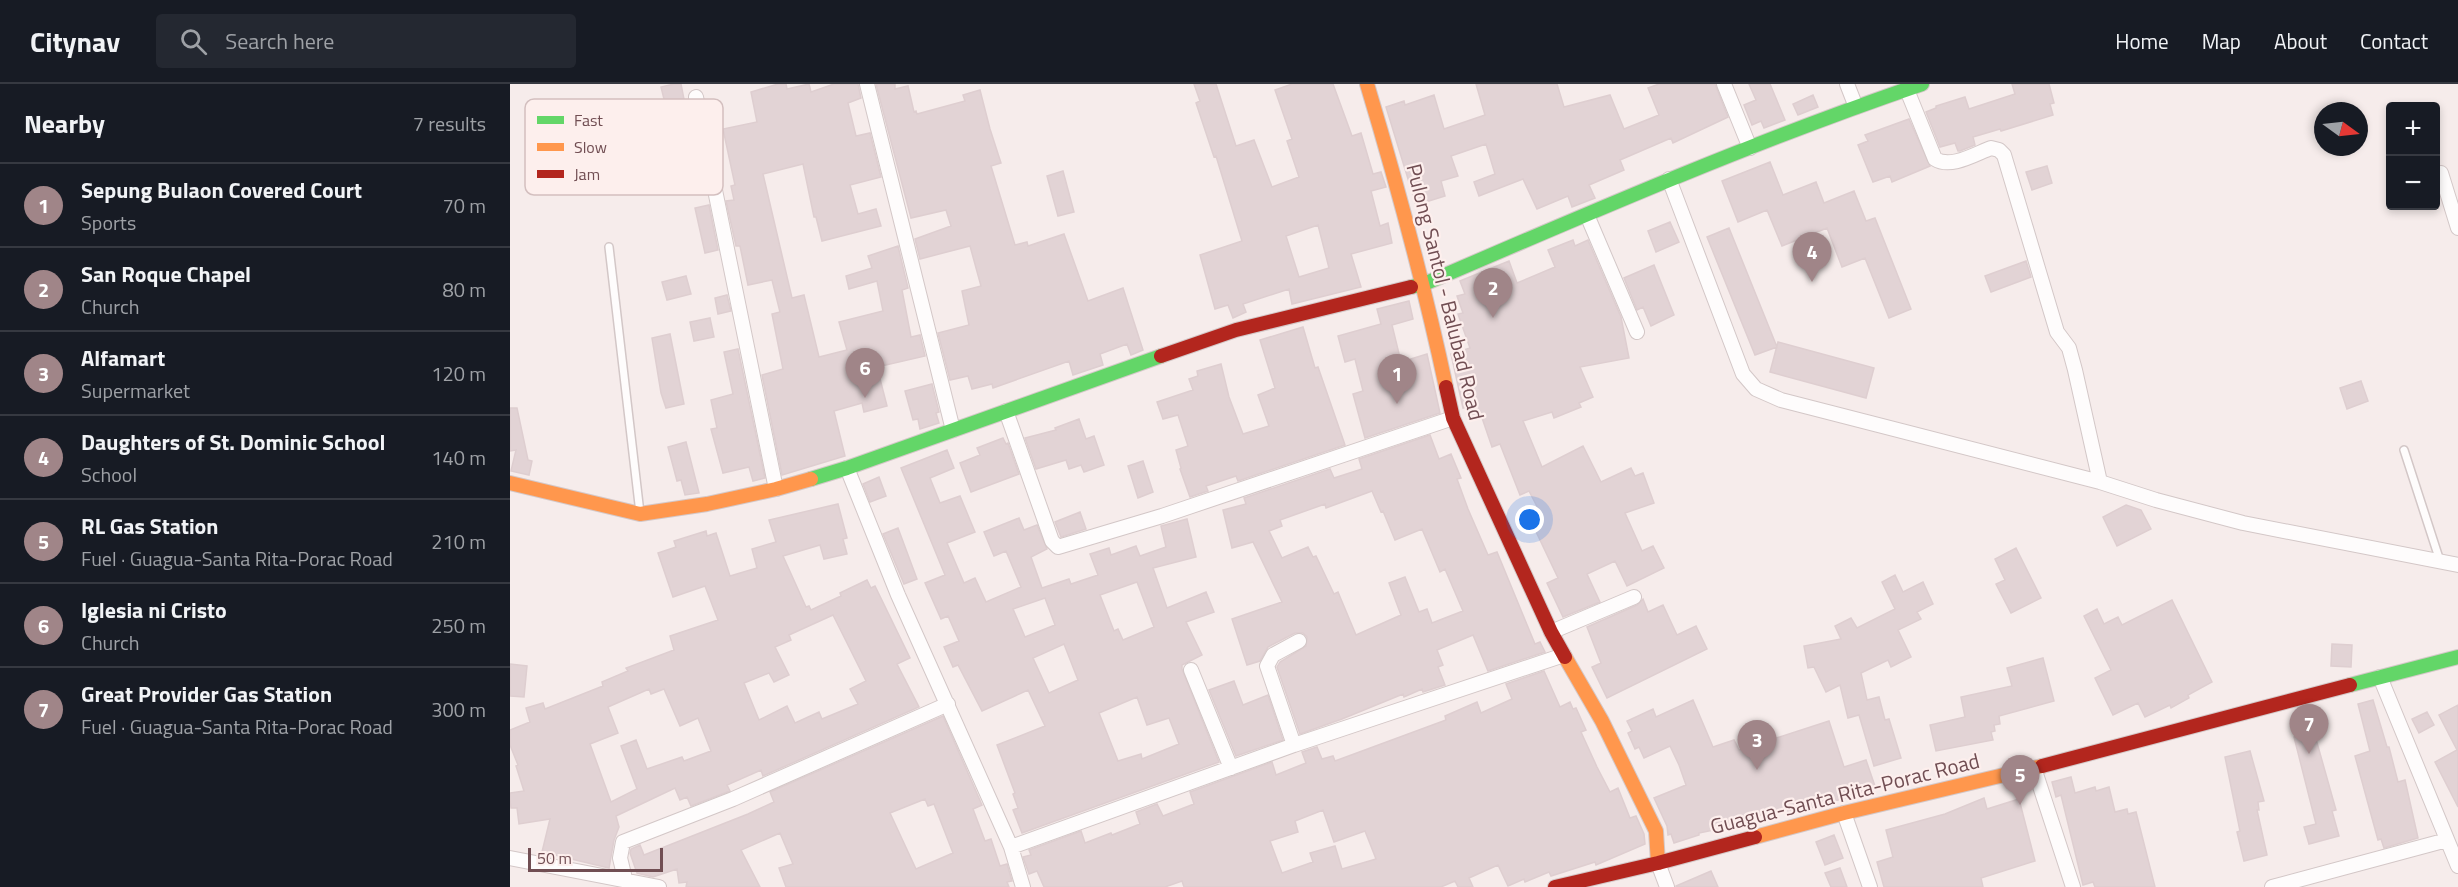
<!DOCTYPE html>
<html lang="en">
<head>
<meta charset="utf-8">
<style>
  body { margin:0; font-family:"Titillium Web",sans-serif; background:#242831; color:#f1f3f6 }
  .controls { position:absolute; right:18px; top:18px; display:grid; overflow:hidden; border-radius:6px; box-shadow:0 3px 9px #0003 }
  .controls button { width:54px; height:54px; display:grid; place-items:center; padding:0; border:0; border-bottom:2px solid #363941; background:#171b24; color:#f1f3f6; font:30px sans-serif }
  .compass { position:absolute; left:1804px; top:18px; width:54px; height:54px; border-radius:50%; background:#171b24; box-shadow:0 3px 9px #0003; rotate:105deg }
  .scale { position:absolute; left:18px; bottom:15px; width:135px; box-sizing:border-box; padding-left:6px; border:3px solid #714e53; border-top:0; font-size:16px; line-height:21px; white-space:nowrap; color:#714e53; -webkit-text-stroke:4px #fdefed; paint-order:stroke }
  .you { position:absolute; left:1020px; top:436px; width:21px; height:21px; margin:-15px; border:4px solid #fff; border-radius:50%; background:#1a73e8; box-shadow:0 0 0 9px #1a73e833 }
  .badge { display:grid; place-items:center; width:39px; height:39px; border-radius:50%; background:#a08588; color:#fff; font-size:20px; font-weight:700 }
  .pin { position:absolute; translate:-50% -50px; filter:drop-shadow(0 2px 3px #0008) }
  .pin::after { content:''; position:absolute; top:32px; width:21px; height:18px; background:inherit; clip-path:polygon(0 0,100% 0,50% 100%) }
  .list { margin:0; padding:0; list-style:none }
  h2 { display:flex; justify-content:space-between; align-items:center; height:78px; margin:0; padding:0 24px; font-size:26px }
  h2 small { font-size:20px; font-weight:400; color:#9ea1a6 }
  .list li { display:grid; grid-template-columns:39px 1fr auto; gap:18px; align-items:center; box-sizing:border-box; height:84px; padding:0 24px; border-top:2px solid #363941 }
  .list b { display:block; font-size:22px; white-space:nowrap }
  .list p { margin:0; font-size:20px; white-space:nowrap; color:#9ea1a6 }
  .list em { font-size:20px; font-style:normal; color:#9ea1a6 }
  .icon { flex:none; width:33px; height:33px; fill:none; stroke:currentColor; stroke-width:2; stroke-linecap:round; stroke-linejoin:round }
  .map { position:relative; flex:none; width:1948px; height:803px; overflow:hidden }
  header { display:flex; align-items:center; gap:36px; box-sizing:border-box; height:84px; padding:0 30px; background:#171b24; border-bottom:2px solid #363941 }
  header strong { font-size:28px }
  nav { display:flex; gap:33px; margin-inline-start:auto; font-size:21px }
  .search { width:420px; height:54px; background:#242831; display:flex; align-items:center; gap:15px; box-sizing:border-box; padding:0 21px; border-radius:6px; color:#9ea1a6; font-size:22px }
  main { display:flex }
  aside { flex:1; background:#171b24 }
  .map>svg:first-child { display:block }
</style>
</head>
<body>
<header>
<strong>Citynav</strong>
<div class="search"><svg class="icon" aria-label="search" viewBox="0 0 24 24"><circle cx="10" cy="10" r="6"/><path d="M15 15l6 6"/></svg>Search here</div>
<nav><a>Home</a><a>Map</a><a>About</a><a>Contact</a></nav>
</header>
<main>
<aside>
<h2>Nearby<small>7 results</small></h2>
<ul class="list">
<li><span class="badge">1</span><div><b>Sepung Bulaon Covered Court</b><p>Sports</p></div><em>70 m</em></li>
<li><span class="badge">2</span><div><b>San Roque Chapel</b><p>Church</p></div><em>80 m</em></li>
<li><span class="badge">3</span><div><b>Alfamart</b><p>Supermarket</p></div><em>120 m</em></li>
<li><span class="badge">4</span><div><b>Daughters of St. Dominic School</b><p>School</p></div><em>140 m</em></li>
<li><span class="badge">5</span><div><b>RL Gas Station</b><p>Fuel · Guagua-Santa Rita-Porac Road</p></div><em>210 m</em></li>
<li><span class="badge">6</span><div><b>Iglesia ni Cristo</b><p>Church</p></div><em>250 m</em></li>
<li><span class="badge">7</span><div><b>Great Provider Gas Station</b><p>Fuel · Guagua-Santa Rita-Porac Road</p></div><em>300 m</em></li>
</ul>
</aside>
<div class="map">
<svg width="1948" height="803" viewBox="0 0 1948 803">
  <rect width="100%" height="100%" fill="#f6eceb"/>
  <path fill="#e2d3d5" stroke="#deced0" stroke-width="1.5" fill-rule="evenodd" d="M164,0H171L179,41L153,46L147,20L155,19L151,3Z
    M268,0H276L277,5L299,0L301,8L324,0H348L351,14L338,19L346,52L360,49L371,93L340,101L348,130L366,125L371,142L312,157L306,133H304L293,80L253,90L282,214L294,211L309,273L337,266L329,238L373,227L367,197L339,205L336,192L362,184L358,172L388,162L398,204L392,206L401,253L410,251L415,272L367,283L377,322L354,328L352,319L324,327L335,372L272,391L252,291L273,285L262,230L270,228L262,196L238,201L230,162H226L216,117L224,116L221,102L225,101L213,45L247,38L241,8Z
    M366,0H385V5L398,2L404,28L406,27L407,30L455,17L453,11L470,6L480,45L491,79L481,82L505,161L517,158L518,162L554,150L578,217L613,204L633,266L621,271L617,260L590,270L593,281L563,291L559,277L483,304L482,300L462,305L458,292L440,296L428,249L459,241L452,207L471,202L460,162L410,175L405,155L441,142L436,126L401,134Z
    M684,0H706L726,62L744,56L762,103L789,93L777,57L782,55L765,6L782,0H823L842,52L851,49L863,90L871,88L876,103L861,107L870,142L878,139L882,159L841,170L851,203L782,220L779,205L733,220L736,228L723,234L718,221L705,225L690,171L732,157L706,72L704,73L686,19L690,17ZM808,141L819,184L789,193L776,152Z
    M966,0H1047L1054,23L1100,11L1114,45L1149,31L1138,4L1149,0H1205L1218,33L1163,59L1161,54L1110,76L1114,86L1079,101L1085,114L1062,123L1058,112L1027,125L1013,95L969,112L964,98L985,90L976,60L941,72L948,92L931,97L935,112L906,121L876,23L894,17L895,21L924,11L934,45L975,31Z
    M1239,0H1260L1275,36L1254,44L1251,37L1242,41L1234,21L1246,16Z
    M1502,0H1539L1544,19L1540,20L1543,31L1491,47L1490,45L1463,53L1465,61L1450,67H1448L1445,59L1430,63L1416,28L1426,24V22L1455,13L1459,25L1505,10Z
    M1303,11L1308,23L1288,31L1283,20Z
    M1399,35L1420,82L1382,98L1380,92L1363,98L1348,61L1358,57L1355,51Z
    M1260,78L1273,111L1306,98L1314,119L1344,107L1356,137L1365,134L1401,225L1379,234L1355,174L1332,183L1317,144L1272,162L1257,126L1228,138L1212,97Z
    M1537,82L1542,99L1522,106L1516,88Z
    M553,87L564,128L548,132L537,92Z
    M199,121L208,166L195,169L185,124Z
    M1160,138L1169,158L1146,168L1138,147Z
    M1219,144L1267,263L1245,271L1197,153Z
    M1063,156L1065,162L1078,156L1111,233L1119,274L1070,283L1083,313L1069,319L1071,323L1044,334L1042,328L1013,337L1032,383L1073,362L1091,398L1121,384L1125,392L1133,389L1144,419L1115,429L1132,467L1143,462L1154,484L1117,502L1105,477L1077,490L1090,518L1053,533L1037,499L1048,494L1021,437L1032,432L1019,407L1010,411L990,360L982,363L970,328L961,331L958,323L953,324L941,270L960,264L948,230L953,229L947,212L955,210L950,197L999,177L1007,199L1045,183L1038,166Z
    M1516,177L1521,193L1481,208L1475,192Z
    M1144,181L1164,231L1141,242L1133,223L1127,226L1114,194Z
    M176,192L181,210L157,216L152,198Z
    M217,211L221,227L208,230L205,214Z
    M899,217L903,235L882,241L891,278L917,270L930,329L855,354L843,310L853,307L845,275L835,278L828,252L871,240L867,225Z
    M200,234L204,253L184,257L180,238Z
    M793,243L805,284L808,283L835,361L728,397L726,392L696,402L698,407L680,413L670,385L671,384L666,366L678,362L668,331L653,335L647,318L683,306L679,295L688,292L687,287L711,280L719,313L733,350L759,342L748,311L765,304L750,256Z
    M160,250L174,320L156,324L151,309L142,254Z
    M1268,258L1364,284L1356,314L1260,288Z
    M228,265L255,394L243,397L239,383L213,389L201,345L207,344L201,316L223,310L214,268Z
    M1851,297L1858,317L1837,325L1830,304Z
    M422,300L429,328L426,329L429,339L410,345L408,335L403,336L395,307Z
    M0,324H7L18,376L22,377L19,391L1,387L6,366L0,367Z
    M569,335L576,355L584,352L594,381L574,388L571,381L559,385L556,376L526,385L515,354L546,346L545,344Z
    M920,351L929,375L941,370L951,394L947,395L958,425L978,471L987,468L1025,560L1030,558L1035,568L978,587L963,551L927,566L933,581L928,583L935,601L913,608L912,605L894,613L893,610L832,635L790,650L767,583L770,578L796,562L797,553L793,549H785L758,563L750,577L737,581L722,535L772,518L743,458L722,464L713,426L736,420L734,414L820,385L824,394L852,385L849,375ZM862,407L871,428L873,427L885,456L912,445L930,488L935,485L953,527L922,539L917,525L909,528L895,493L879,499L891,531L846,551L828,508L824,510L806,472L803,473L798,463L772,474L759,447L772,442L770,436L815,420L816,424Z
    M493,354L496,360L498,359L509,390L461,408L450,379L470,371L467,364Z
    M176,358L189,409L175,411L171,396L167,397L158,363Z
    M437,366L444,384L420,394L430,419L450,412L465,448L437,459L454,499L465,494L476,518L511,503L496,467L484,472L474,448L509,434L514,446L527,441L537,465L521,473L532,504L559,495L561,500L588,491L580,470L599,464L601,471L626,462L630,472L656,463L651,442L677,435L686,473L643,484L657,524L696,508L704,528L676,538L692,571L672,581V585L709,678L512,749L503,726L508,724L503,710L505,709L487,661L535,642L518,606L472,627L448,581L443,583L434,563L449,557L438,532L431,535L415,499L435,491L391,384ZM627,498L644,543L613,556L608,545L604,547L590,511ZM535,514L545,541L515,553L503,525ZM554,560L568,596L539,609L523,574ZM627,613L637,641L659,634L669,660L632,675L631,670L608,677L589,629Z
    M633,377L643,408L628,414L618,382Z
    M369,393L376,412L360,418L353,400Z
    M328,420L337,454L333,455L337,470L314,475L310,461L273,472L296,523L299,522L301,526L331,512L330,509L357,496L361,504L365,502L400,574L387,580L409,623L253,692L251,686L217,701L220,707L181,722L177,713L170,716L165,704L106,732L109,743L104,756L99,784L32,768L40,735L9,740L7,724H1L0,716V709L14,707L6,682L8,681L0,661V646L20,638L16,624L33,619L35,625L93,602L92,598L118,587L116,584L164,566L160,552L208,536L195,502L163,513L148,469L166,463L164,457L196,447L197,452L206,449L220,492L247,484L242,465L266,458L259,436ZM323,531L356,597L340,605L348,620L312,635L309,628L285,639L277,622L249,636L234,599L259,589L264,598L279,591L265,563L281,556L279,551ZM139,605L141,610L154,605L170,642L188,634L201,667L174,677L172,673L137,685L126,656L111,662L127,705L101,718L80,660L108,649L98,623Z
    M1616,421L1631,426L1641,445L1607,462L1593,433Z
    M570,428L576,445L551,453L545,438Z
    M388,444L407,495L394,500L373,450Z
    M1506,464L1531,514L1501,529L1486,500L1495,496L1485,475Z
    M1385,491L1393,508L1413,498L1423,520L1407,528L1411,535L1388,546L1401,573L1381,583L1378,576L1351,589L1357,616L1369,613L1375,636L1379,635L1391,674L1364,682L1349,631L1338,634L1330,601L1316,608L1304,583L1298,584L1294,562L1331,555L1325,542L1341,534L1347,544L1385,525L1372,498Z
    M1133,515L1138,528L1153,521L1167,551L1186,542L1197,565L1097,614L1082,583L1091,579L1077,543L1127,521Z
    M1662,516L1702,598L1678,611L1679,614L1661,624L1660,621L1635,633L1628,619L1603,631L1585,594L1601,586L1574,532L1587,525L1594,540L1608,533L1612,541Z
    M1822,560L1842,561L1841,583L1821,582Z
    M1533,574L1544,617L1489,632L1490,640L1484,641L1485,647L1481,648L1483,656L1426,667L1420,641L1455,633L1451,613L1502,602L1497,584Z
    M0,580L17,582L14,613L0,612Z
    M1034,587L1050,623L1060,618L1063,625L1066,624L1076,646L1071,648L1087,683L1100,708L1108,704L1120,734L1126,732L1134,750L1135,760L1086,781L1085,778L1041,792L1039,788L1015,798L1014,795L998,802L988,781L959,794L963,803H948L945,797L931,803H674L672,797L655,803H534L527,787L519,790L513,773L521,771L519,766L571,747L575,759L601,749L602,751L630,740L626,728L647,720L653,732L684,720L680,708L762,678L766,691L796,679L792,668L807,663L812,675L823,672L825,677L936,636L935,632L967,618L971,629L1002,615L996,600ZM813,726L824,758L855,747L866,775L832,785L825,762L800,769L803,778L772,789L760,757L788,748L785,737Z
    M724,597L733,621L758,611L773,656L726,672L699,606Z
    M1183,616L1203,663L1224,656L1229,666L1319,637L1334,683L1356,676L1366,705L1300,724L1299,721L1278,727L1277,724L1232,736L1233,740L1189,749V751L1164,759L1161,750L1158,751L1157,742L1144,714L1176,701L1169,681L1160,662L1134,674L1129,663L1125,665L1118,649L1122,647L1117,637L1143,625L1146,633Z
    M1863,616L1877,663H1879L1888,698L1895,696L1908,754L1874,764L1871,755L1868,756L1845,672L1860,667L1848,620Z
    M1948,621V723L1925,678L1947,666L1929,631Z
    M1917,628L1924,641L1909,649L1902,635Z
    M433,632L472,721L463,725L475,757L481,755L490,782L497,780L502,797L497,798L499,803H276L269,784L283,780L270,749L231,766L250,803H176L177,798L169,799L167,785L143,793L127,789L120,769L121,765L130,761L134,771L238,730L264,718L260,708ZM415,715L418,722L424,720L443,769L406,785L380,729Z
    M1804,648L1826,726L1822,727L1829,752L1799,760L1794,743L1806,740L1784,653Z
    M1740,667L1754,717L1748,718L1749,726H1747L1757,771L1734,777L1727,748L1730,747L1715,673Z
    M1561,693L1565,709L1585,703L1586,707L1599,703L1605,728L1617,725L1618,730L1626,728L1645,803H1585L1583,798L1573,801L1551,711L1546,713L1542,698Z
    M1474,714L1477,725L1509,715L1525,777L1471,794L1473,803H1374L1367,778L1383,773L1376,746L1435,730Z
    M1324,751L1333,774L1315,781L1306,758Z
    M1330,784L1337,803H1321L1315,789Z
    M1201,787L1208,803H1166V802Z"/>
  <g fill="none" stroke-linecap="round" stroke-linejoin="round">
    <g stroke="#d3c7c7" stroke-width="10">
      <path id="lane" d="M99,163L130,429
        M1894,366L1930,477"/>
    </g>
    <g stroke="#d3c7c7" stroke-width="16">
      <path id="street" d="M357,0L443,346
        M1214,0L1240,64
        M1337,0L1346,23
        M1397,6L1425,75C1441,85 1465,70 1481,64L1489,66L1494,71L1547,248L1559,264L1565,286L1590,398
        M186,13L266,405
        M1931,89L1948,144
        M1159,95L1233,290L1246,305L1271,316L1590,398L1646,416L1733,439L1948,481
        M1077,131L1127,248
        M496,327L542,457L548,463L652,432L943,334
        M337,384L388,511L501,763L513,803
        M1041,548L1124,513
        M681,586L721,684
        M1870,593L1948,782
        M784,661L757,582L763,571L789,557
        M1524,684L1563,803
        M1334,729L1360,803
        M501,763L784,661L1054,571
        M0,774L149,803
        M1148,779L1157,803
        M117,803L110,774L113,758L223,715L438,620
        M1762,803L1937,756"/>
    </g>
    <g stroke="#d4c8c8" stroke-width="16">
      <path id="fast" d="M901,203L914,200C1079,129 1242,58 1412,0
        M301,395L337,384L651,272
        M1840,601L1948,573"/>
    </g>
    <g stroke="#d4c8c8" stroke-width="16">
      <path id="slow" d="M857,0C887,100 914,200 936,303
        M0,399L130,430L197,420L266,405L301,395
        M1055,573L1092,637L1146,747L1148,779
        M1245,753L1334,729L1532,682"/>
    </g>
    <g stroke="#d4c8c8" stroke-width="16">
      <path id="jam" d="M651,272L726,246L901,203
        M936,303L943,334L1041,548L1055,573
        M1532,682L1840,601
        M1045,803L1148,779L1245,753"/>
    </g>
    <use href="#lane" stroke="#fefcfc" stroke-width="7"/>
    <use href="#street" stroke="#fefcfc" stroke-width="14"/>
    <use href="#fast" stroke="#63d668" stroke-width="14"/>
    <use href="#slow" stroke="#ff974d" stroke-width="14"/>
    <use href="#jam" stroke="#b3261e" stroke-width="14"/>
  </g>
  <g text-anchor="middle" stroke-width="4.5" stroke-linejoin="round" paint-order="stroke">
    <g font-size="21" fill="#714e53" stroke="#fdefed">
      <text transform="translate(935 208) rotate(76)" y="7">Pulong Santol - Balubad Road</text>
      <text transform="translate(1335 710) rotate(-14)" y="7">Guagua-Santa Rita-Porac Road</text>
    </g>
  </g>
  <rect x="15" y="15" width="198" height="96" rx="9" fill="#fdefed" stroke="#d3bfbf" stroke-width="1.5"/>
  <rect x="27" y="32" width="27" height="8" fill="#63d668"/>
  <rect x="27" y="59" width="27" height="8" fill="#ff974d"/>
  <rect x="27" y="86" width="27" height="8" fill="#b3261e"/>
  <g font-size="16" fill="#714e53">
    <text x="64" y="42">Fast</text>
    <text x="64" y="69">Slow</text>
    <text x="64" y="96">Jam</text>
  </g>
</svg>
<div class="controls">
<button>+</button>
<button>−</button>
</div>
<svg class="compass" viewBox="-18 -18 36 36"><path d="M0-13l5 13h-10z" fill="#e53935"/><path d="M0 13l5-13h-10z" fill="#9ea1a6"/></svg>
<div class="scale">50 m</div>
<div class="you"></div>
<div class="pin badge" style="left:887px;top:320px">1</div>
<div class="pin badge" style="left:983px;top:234px">2</div>
<div class="pin badge" style="left:1247px;top:686px">3</div>
<div class="pin badge" style="left:1302px;top:198px">4</div>
<div class="pin badge" style="left:1510px;top:721px">5</div>
<div class="pin badge" style="left:355px;top:314px">6</div>
<div class="pin badge" style="left:1799px;top:670px">7</div>
</div>
</main>
</body>
</html>
